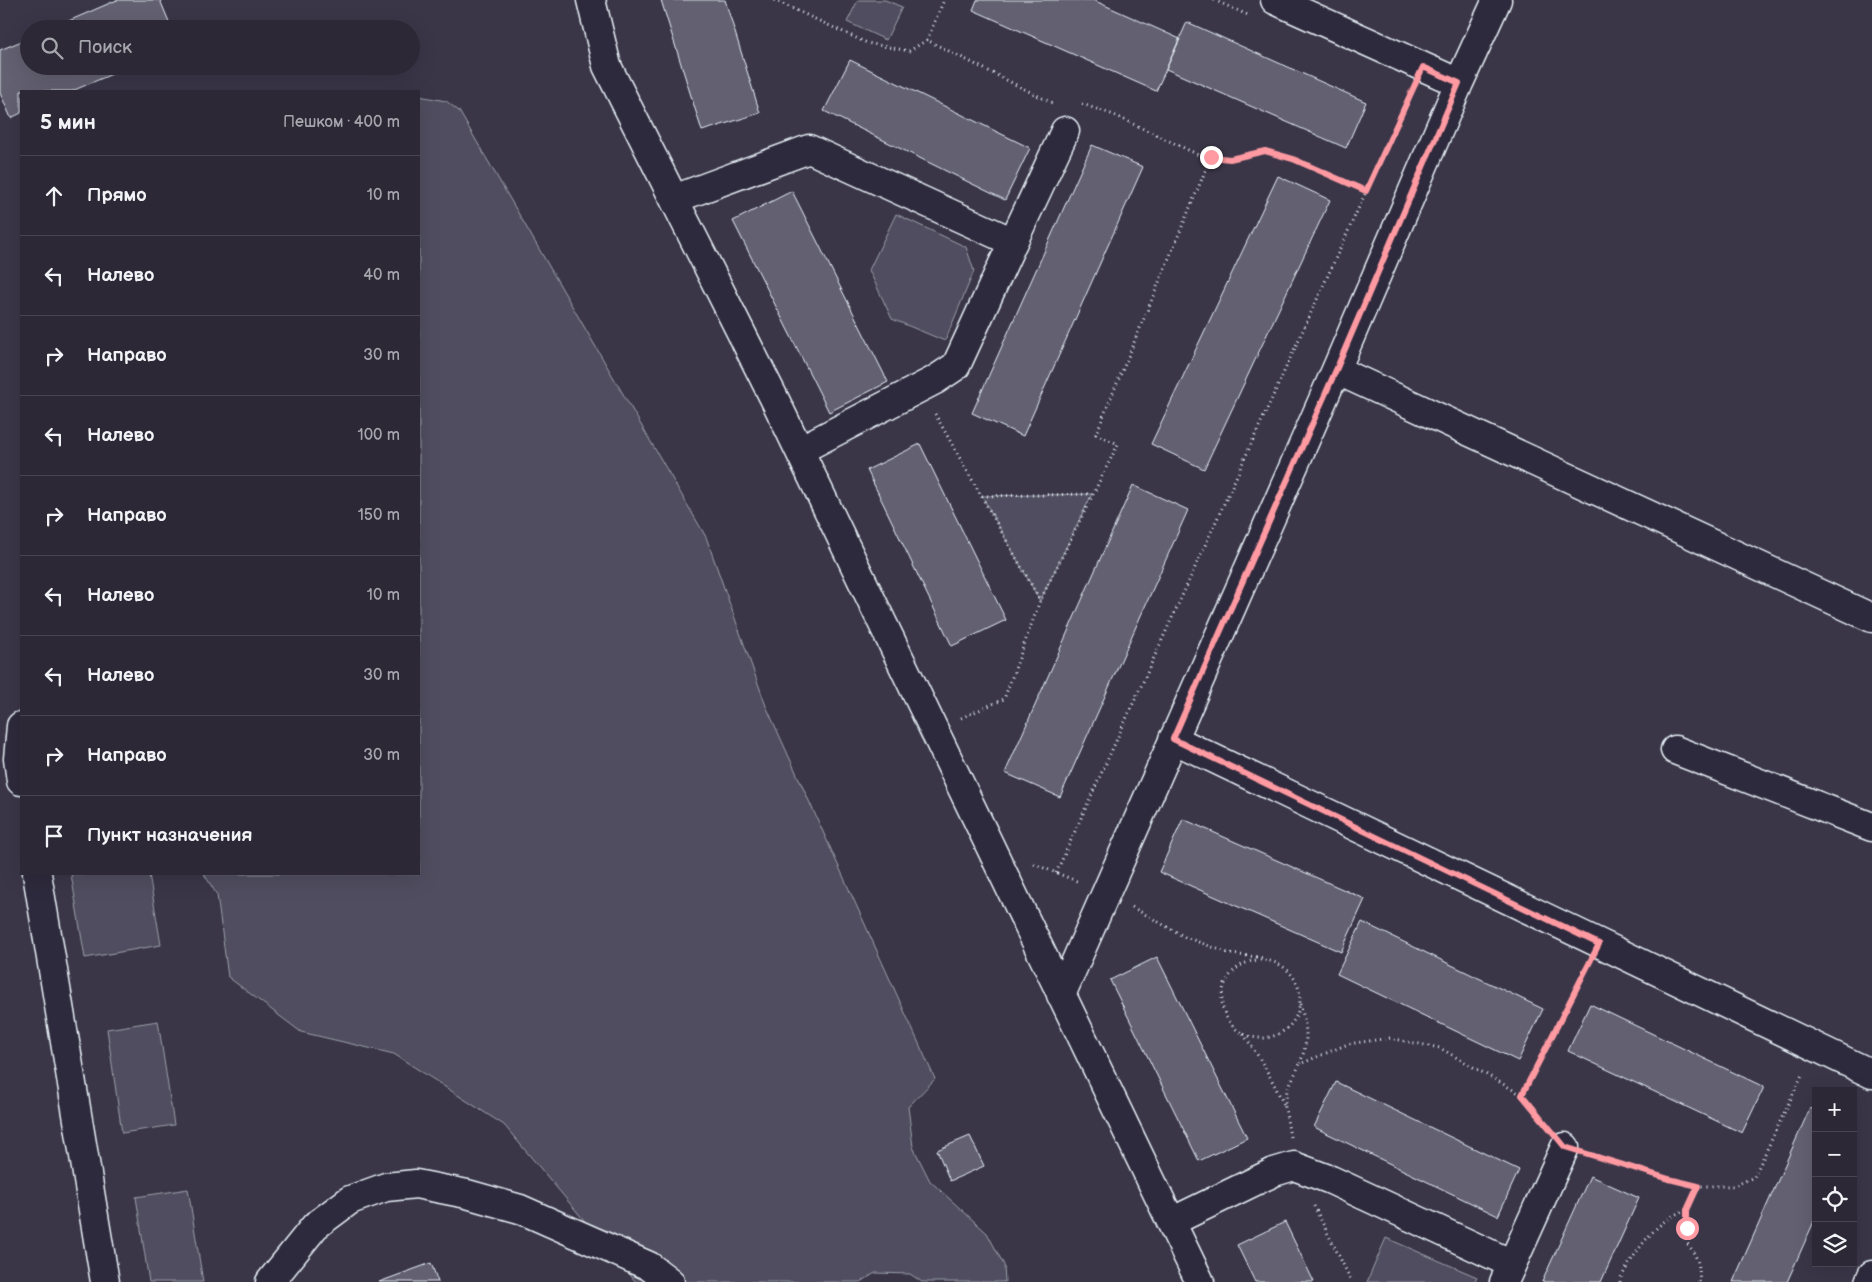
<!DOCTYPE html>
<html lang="ru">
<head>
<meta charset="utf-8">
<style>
  body { margin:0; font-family:"Balsamiq Sans",sans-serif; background:#383442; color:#f1f3f6 }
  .controls { position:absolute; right:15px; bottom:15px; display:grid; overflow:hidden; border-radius:0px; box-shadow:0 5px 20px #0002 }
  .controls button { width:45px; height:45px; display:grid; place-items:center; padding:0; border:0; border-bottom:1px solid #484451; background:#2c2836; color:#f1f3f6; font:25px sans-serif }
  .stop { position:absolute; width:15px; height:15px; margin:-11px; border:4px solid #ff9aa2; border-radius:50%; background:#fff }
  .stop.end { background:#ff9aa2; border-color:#fff; box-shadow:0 1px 5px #0008 }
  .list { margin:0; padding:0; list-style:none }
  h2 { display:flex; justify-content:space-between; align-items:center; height:65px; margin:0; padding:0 20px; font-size:21px }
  h2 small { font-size:16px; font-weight:400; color:#a6a6ad }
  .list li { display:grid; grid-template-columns:32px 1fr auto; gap:15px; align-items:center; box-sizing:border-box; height:80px; padding:0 20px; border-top:1px solid #484451 }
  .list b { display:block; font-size:19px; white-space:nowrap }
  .list em { font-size:16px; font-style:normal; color:#a6a6ad }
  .icon { flex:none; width:28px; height:28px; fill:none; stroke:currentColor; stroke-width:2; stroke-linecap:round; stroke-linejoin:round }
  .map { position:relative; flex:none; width:1872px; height:1282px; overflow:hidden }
  .search { position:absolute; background:#2c2836; box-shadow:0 5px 20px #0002; left:20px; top:20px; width:400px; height:55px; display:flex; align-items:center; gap:12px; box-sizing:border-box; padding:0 18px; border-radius:28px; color:#a6a6ad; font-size:19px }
  .panel { position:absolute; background:#2c2836; box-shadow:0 5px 20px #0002; left:20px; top:90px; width:400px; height:785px; border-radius:0px }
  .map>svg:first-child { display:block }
</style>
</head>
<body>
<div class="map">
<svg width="1872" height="1282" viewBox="0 0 1872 1282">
  <rect width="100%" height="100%" fill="#3a3648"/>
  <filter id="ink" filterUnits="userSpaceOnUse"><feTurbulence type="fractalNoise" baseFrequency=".02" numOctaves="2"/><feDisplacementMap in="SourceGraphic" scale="10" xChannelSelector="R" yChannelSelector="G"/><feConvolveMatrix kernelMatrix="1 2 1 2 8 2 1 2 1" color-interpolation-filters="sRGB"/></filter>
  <g filter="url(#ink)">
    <path fill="#504e5f" stroke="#9ca0ac" d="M858,0H885L902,7L886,40L847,22Z
      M419,96L446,101L459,111L706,537L766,706L935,1079L908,1107L913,1147L930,1181L987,1233L1004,1265L1005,1282H922L910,1274L875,1273L861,1282H636L504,1125L394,1054L301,1032L228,977L217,895L204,874H419Z
      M896,214L966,247L974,271L945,341L892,319L869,270Z
      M1092,494L1040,601L982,496Z
      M71,874H149L161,945L85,958Z
      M158,1021L174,1125L122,1133L107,1029Z
      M188,1189L203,1282H149L136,1197Z
      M1386,1238L1477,1277L1474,1282H1367Z"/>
    <path fill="#636171" stroke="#e8f1f8" d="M117,0H160L172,29H50Z
      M661,0H725L760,113L702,131Z
      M977,0H1093L1180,39L1156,91L973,10Z
      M1187,22L1366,102L1346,148L1166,69Z
      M29,38V66H131L72,91H21V113L11,118L0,93V50Z
      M850,60L1030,148L1005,200L824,111Z
      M1092,145L1143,167L1023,436L972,413Z
      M1278,176L1330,200L1204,469L1151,444Z
      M792,191L888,382L829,412L733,221Z
      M920,444L1006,620L952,646L867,470Z
      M1133,485L1188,510L1060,797L1005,773Z
      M1183,819L1365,899L1341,952L1159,872Z
      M1362,922L1543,1009L1518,1061L1337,974Z
      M1157,957L1247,1138L1199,1161L1110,980Z
      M1590,1004L1764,1087L1742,1133L1568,1051Z
      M1336,1082L1519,1170L1498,1216L1314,1127Z
      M1810,1108L1816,1111V1217L1787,1282H1733Z
      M970,1136L984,1166L950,1181L937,1150Z
      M1590,1176L1639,1198L1601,1282H1542Z
      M1285,1222L1314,1282H1255L1237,1245Z
      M431,1263L438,1282H379Z"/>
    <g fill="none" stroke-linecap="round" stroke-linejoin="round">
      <g stroke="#e8f1f8" stroke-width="31">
        <path id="minor" d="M591,0L607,66L776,402L1200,1282
          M1275,0L1459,83
          M674,199L809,149L1013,242L956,366L935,380L800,450
          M1013,242L1065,131
          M1336,370L1872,618
          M21,726L18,759L21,781
          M1173,739L1872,1074
          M1675,750L1872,827
          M37,874L105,1282
          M1061,995L1336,370L1459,83L1497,0
          M1171,1222L1274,1172L1294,1166L1331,1180L1512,1264
          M270,1282L315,1226L350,1200L386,1187L416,1184L467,1194L520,1209L649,1266L670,1282
          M1504,1282L1565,1147
          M1869,1282L1872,1275"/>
      </g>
      <path stroke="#e8f1f8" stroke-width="3" stroke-dasharray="1 4" stroke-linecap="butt" d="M774,0L867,43L909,51L927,40L1052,103
        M1214,0L1248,15
        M927,40L944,0
        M1082,104L1114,115L1201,156L1230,159L1265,151L1293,159L1366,191
        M935,414L1040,600
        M982,496L1092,494
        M961,718L1004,699L1040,601L1118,444L1096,434L1211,157
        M1034,864L1079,882
        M1056,873L1410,95
        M1132,907L1185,937L1231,954L1265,958
        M1222 999a39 39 0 1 1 78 0a39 39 0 1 1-78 0Z
        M1300,1004C1307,1028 1309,1040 1300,1063
        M1243,1034C1260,1057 1273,1081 1285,1107
        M1546,1124L1522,1095L1585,971
        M1290,1137L1285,1107L1287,1090L1300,1064L1348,1044L1390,1038L1440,1048L1522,1095
        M1593,1155L1669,1179L1698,1186
        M1314,1206L1352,1282
        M1620,1282V1279C1636,1252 1655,1219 1687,1210
        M1699,1282C1701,1266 1697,1256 1687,1243V1210L1698,1186H1734L1754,1177L1802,1075"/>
      <use href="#minor" stroke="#2f2a3d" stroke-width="28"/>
    </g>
  </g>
  <g fill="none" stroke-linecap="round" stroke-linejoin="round" filter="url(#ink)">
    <path stroke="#ff9aa2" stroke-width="6" d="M1211,157L1230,159L1265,151L1293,159L1366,191L1423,67L1459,83L1336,370L1173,739L1599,944L1522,1095L1565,1147L1669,1179L1698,1186L1687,1210V1228"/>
  </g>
</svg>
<div class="controls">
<button>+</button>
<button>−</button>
<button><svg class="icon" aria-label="locate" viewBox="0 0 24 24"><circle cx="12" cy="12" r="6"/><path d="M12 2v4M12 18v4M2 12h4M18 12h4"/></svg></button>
<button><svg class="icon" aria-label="layers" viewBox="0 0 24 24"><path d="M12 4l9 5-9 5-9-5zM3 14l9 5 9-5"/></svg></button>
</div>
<div class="stop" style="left:1687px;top:1228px"></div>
<div class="stop end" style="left:1211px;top:157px"></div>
<div class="search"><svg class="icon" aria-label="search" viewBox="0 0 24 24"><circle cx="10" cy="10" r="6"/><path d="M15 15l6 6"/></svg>Поиск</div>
<section class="panel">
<h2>5 мин<small>Пешком · 400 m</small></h2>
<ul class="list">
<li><svg class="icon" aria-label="ahead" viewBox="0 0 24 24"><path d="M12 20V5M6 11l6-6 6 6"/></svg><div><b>Прямо</b></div><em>10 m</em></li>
<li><svg class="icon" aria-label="left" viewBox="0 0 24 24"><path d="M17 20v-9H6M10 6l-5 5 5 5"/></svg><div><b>Налево</b></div><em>40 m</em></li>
<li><svg class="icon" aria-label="right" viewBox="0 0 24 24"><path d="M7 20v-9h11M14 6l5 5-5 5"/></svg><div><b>Направо</b></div><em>30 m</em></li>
<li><svg class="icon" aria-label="left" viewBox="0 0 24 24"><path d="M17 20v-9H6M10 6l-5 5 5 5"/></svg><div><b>Налево</b></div><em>100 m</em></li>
<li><svg class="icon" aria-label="right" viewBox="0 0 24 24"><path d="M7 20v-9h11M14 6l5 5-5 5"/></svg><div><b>Направо</b></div><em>150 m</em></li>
<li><svg class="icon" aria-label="left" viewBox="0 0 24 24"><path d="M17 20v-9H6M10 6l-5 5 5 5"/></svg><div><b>Налево</b></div><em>10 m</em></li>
<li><svg class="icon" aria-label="left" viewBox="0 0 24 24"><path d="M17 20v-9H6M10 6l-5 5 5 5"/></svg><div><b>Налево</b></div><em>30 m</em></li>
<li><svg class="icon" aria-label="right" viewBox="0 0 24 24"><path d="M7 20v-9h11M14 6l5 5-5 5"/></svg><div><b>Направо</b></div><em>30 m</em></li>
<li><svg class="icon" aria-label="arrive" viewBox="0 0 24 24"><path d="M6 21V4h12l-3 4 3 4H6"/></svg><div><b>Пункт назначения</b></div></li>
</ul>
</section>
</div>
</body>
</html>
